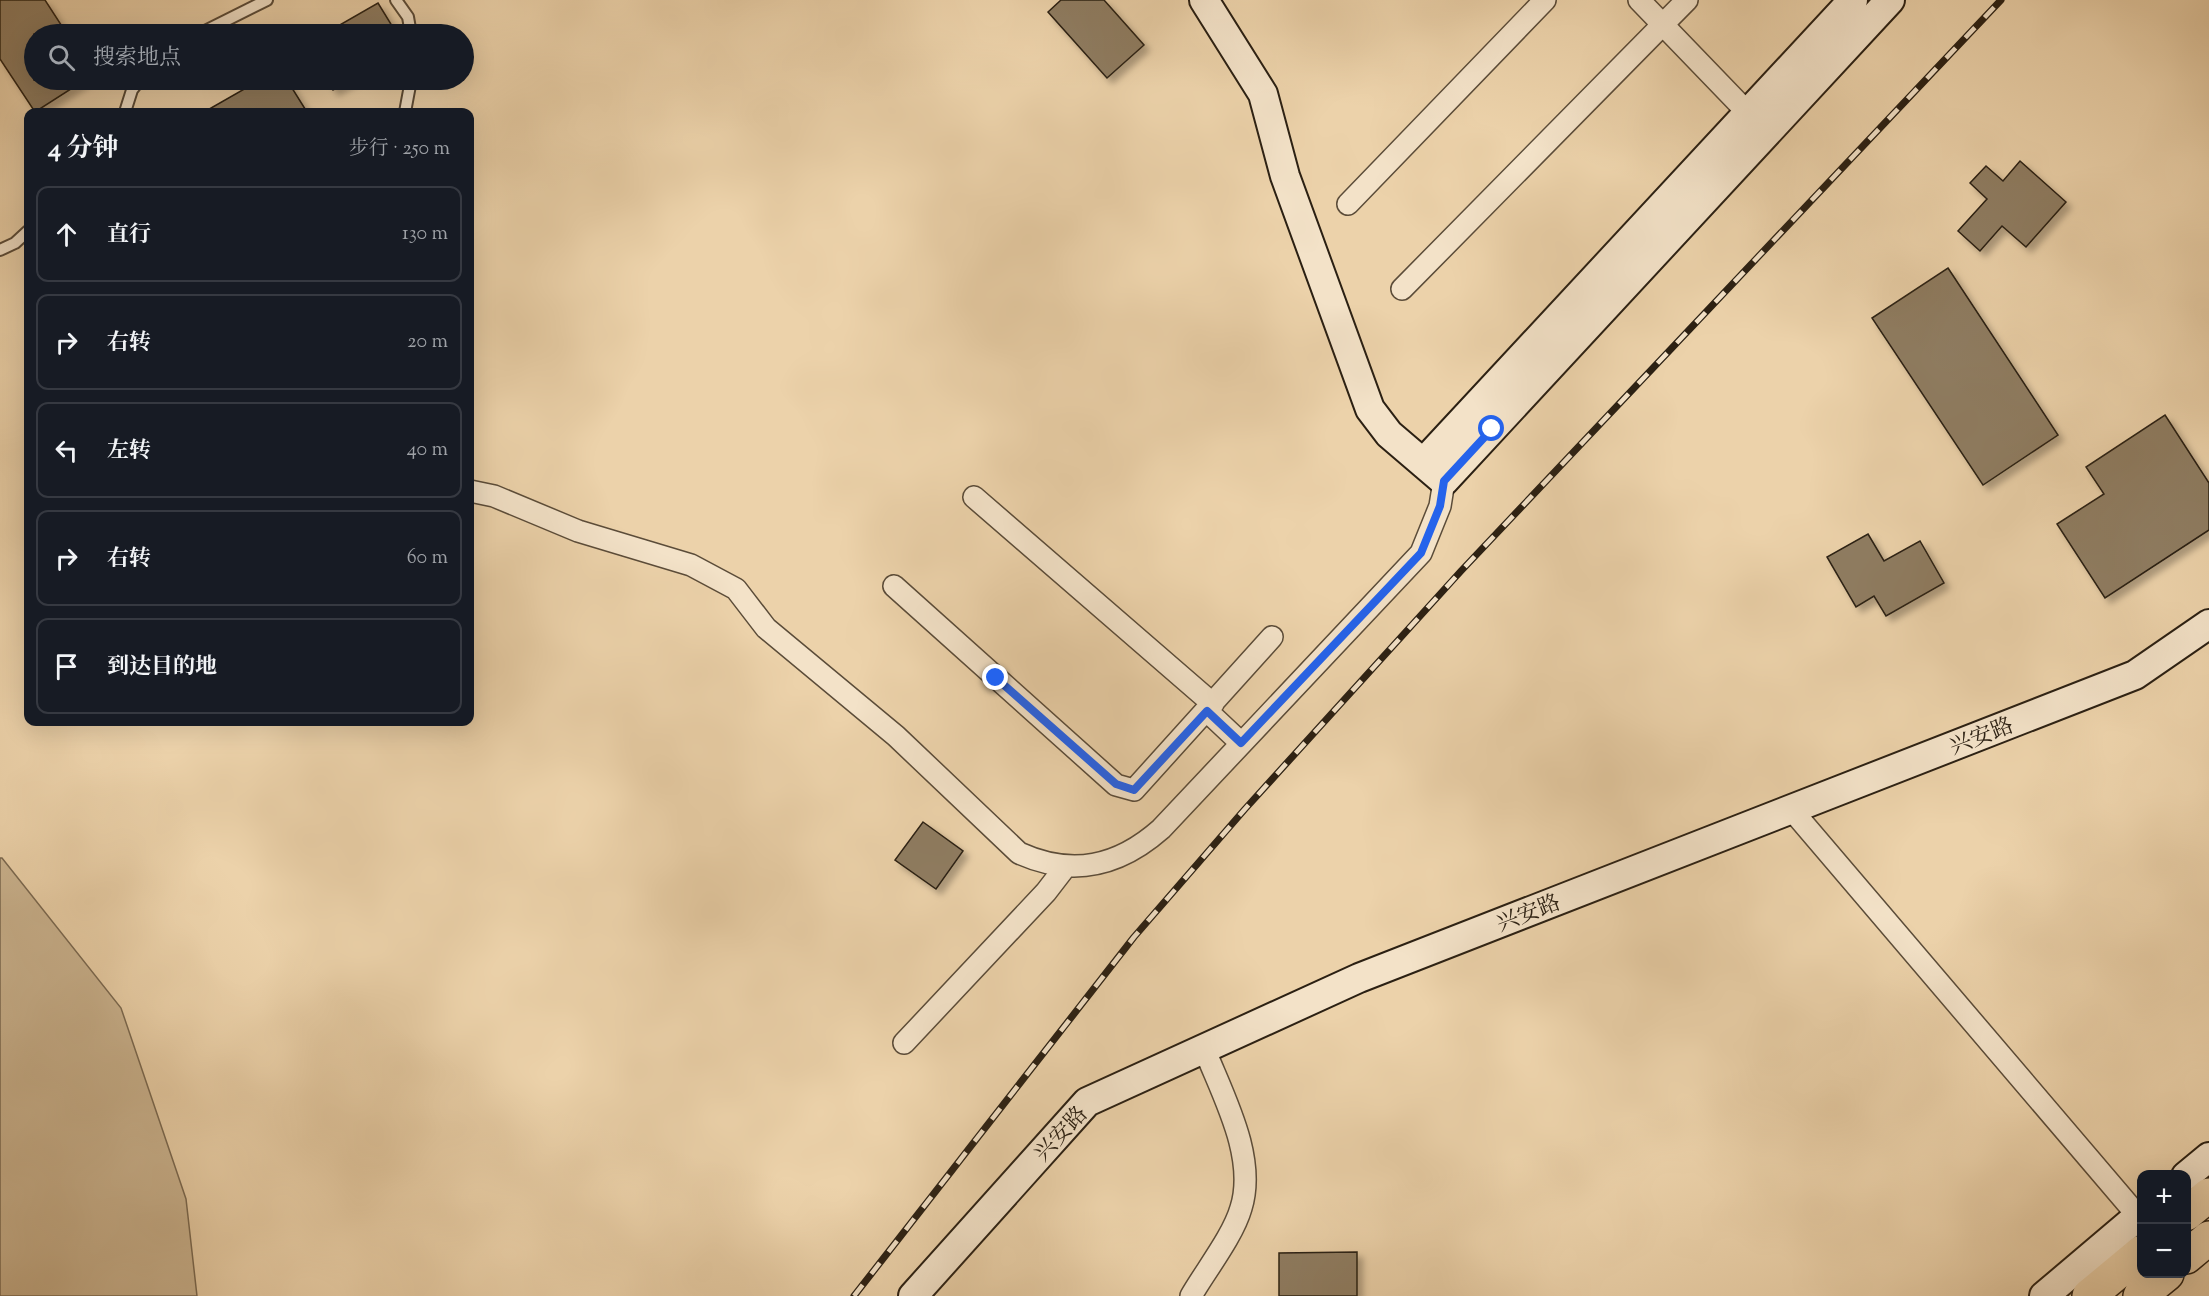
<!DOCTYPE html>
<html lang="zh">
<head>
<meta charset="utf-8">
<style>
  body { margin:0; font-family:"Sorts Mill Goudy","Noto Serif SC",serif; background:#20242c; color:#f1f3f6 }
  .controls { position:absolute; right:18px; bottom:18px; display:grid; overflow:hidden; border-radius:12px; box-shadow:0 6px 24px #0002 }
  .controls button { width:54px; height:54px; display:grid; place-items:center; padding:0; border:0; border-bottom:2px solid #363941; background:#171b24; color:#f1f3f6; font:30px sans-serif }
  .stop { position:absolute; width:18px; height:18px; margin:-14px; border:4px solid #2563eb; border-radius:50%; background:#fff }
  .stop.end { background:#2563eb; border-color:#fff; box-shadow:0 2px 6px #0008 }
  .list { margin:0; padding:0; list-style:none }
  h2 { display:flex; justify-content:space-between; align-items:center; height:78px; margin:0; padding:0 24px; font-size:26px }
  h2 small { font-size:20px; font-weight:400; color:#9ea1a6 }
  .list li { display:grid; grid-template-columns:39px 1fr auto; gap:18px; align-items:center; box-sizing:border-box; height:96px; margin:0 12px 12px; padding:0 12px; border:2px solid #363941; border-radius:12px }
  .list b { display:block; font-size:22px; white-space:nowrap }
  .list em { font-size:20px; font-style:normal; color:#9ea1a6 }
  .icon { flex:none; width:33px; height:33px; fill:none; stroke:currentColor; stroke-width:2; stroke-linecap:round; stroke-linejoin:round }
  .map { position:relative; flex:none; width:2209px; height:1296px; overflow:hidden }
  .search { position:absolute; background:#171b24; box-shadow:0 6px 24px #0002; left:24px; top:24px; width:450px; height:66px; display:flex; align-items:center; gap:15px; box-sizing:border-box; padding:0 21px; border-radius:33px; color:#9ea1a6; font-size:22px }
  .panel { position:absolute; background:#171b24; box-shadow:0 6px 24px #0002; left:24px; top:108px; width:450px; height:618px; border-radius:12px }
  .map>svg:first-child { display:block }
</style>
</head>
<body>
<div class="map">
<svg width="2209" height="1296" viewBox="0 0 2209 1296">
  <defs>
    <filter id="shadow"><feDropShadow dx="5.5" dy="5.5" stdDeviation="3" flood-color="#0004"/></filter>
  </defs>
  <rect width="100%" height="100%" fill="#ecd2aa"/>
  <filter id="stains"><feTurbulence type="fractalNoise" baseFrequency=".00333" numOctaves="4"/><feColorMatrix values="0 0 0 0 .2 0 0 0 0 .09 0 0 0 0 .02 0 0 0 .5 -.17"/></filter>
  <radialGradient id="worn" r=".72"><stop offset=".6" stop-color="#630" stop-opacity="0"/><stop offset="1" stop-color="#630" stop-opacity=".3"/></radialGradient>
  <path fill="#cbb490" stroke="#7b6a52" stroke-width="1.5" d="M0,858H2L121,1008L186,1199L197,1296H0Z"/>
  <path fill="#8f7d62" stroke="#2b2013" stroke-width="1.5" filter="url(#shadow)" d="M0,0H45L67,34H34V80H85L35,112L0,59Z
    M1061,0H1104L1144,45L1107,78L1048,12Z
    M378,3L397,34H324Z
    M260,80H287L307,112H204Z
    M327,80H351L333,90Z
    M2020,161L2066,202L2026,247L2002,226L1980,251L1958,231L1987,199L1970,183L1986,166L2003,181Z
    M1948,268L2058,435L1983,485L1872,318Z
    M2165,415L2209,483V530L2105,598L2057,524L2104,494L2086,467Z
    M1868,534L1884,561L1920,541L1944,583L1886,616L1874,596L1856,607L1827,557Z
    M923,822L963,851L936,889L895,860Z
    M1357,1252V1296H1279V1253Z"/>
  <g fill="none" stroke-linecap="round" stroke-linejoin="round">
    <g stroke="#5b4c39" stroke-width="14">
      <path id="lane" d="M396,0L408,17L411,34
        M199,34L267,0
        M125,112L132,90L140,80
        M405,112L411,80
        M0,250L15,243L28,231"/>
    </g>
    <g stroke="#5b4c39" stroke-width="24">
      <path id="street" d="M1639,0L1748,113
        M1348,204L1545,0
        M1402,289L1687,0
        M470,491L494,496L578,531L691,565L736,589L766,628L896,736L1019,853C1072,877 1118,867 1161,829L1421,553L1440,506L1444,481
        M974,497L1213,704
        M894,586L1116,785L1134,790L1272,637
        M1207,711L1241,743
        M1791,809L2138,1216
        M904,1043L1046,892L1066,866
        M1191,1296C1206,1270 1233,1236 1241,1208C1257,1157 1223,1096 1204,1048"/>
    </g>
    <g stroke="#2b2013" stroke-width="32">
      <path id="secondary" d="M1204,0L1263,94L1285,176L1370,409L1389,434L1444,481L1890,0
        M1423,463L1853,0
        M2186,1176L2209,1157
        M913,1296L1087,1102L1359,978L2135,675L2209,624
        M2044,1296L2142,1213"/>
    </g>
    <g stroke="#2b2013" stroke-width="36">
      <path id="highway" d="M2186,1214L2209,1195
        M2186,1257L2209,1238
        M2089,1296L2142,1252
        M2140,1296L2167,1274"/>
    </g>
    <use href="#lane" stroke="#f3e2c8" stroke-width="10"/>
    <use href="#street" stroke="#f3e2c8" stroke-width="21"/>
    <use href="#secondary" stroke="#f3e2c8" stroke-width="28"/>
    <use href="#highway" stroke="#ecd2aa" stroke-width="33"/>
    <g stroke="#2b2013" stroke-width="7">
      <path id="rail" d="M854,1296L1134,937L1245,809L1461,571L2001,0"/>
    </g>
    <use href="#rail" stroke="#f3e2c8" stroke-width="4.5" stroke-dasharray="14" stroke-linecap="butt"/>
  </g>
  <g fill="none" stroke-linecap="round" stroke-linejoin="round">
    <path stroke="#2563eb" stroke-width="8" d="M996,678L1116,784L1134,790L1207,711L1241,743L1421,553L1440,506L1444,481L1492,429"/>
  </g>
  <g text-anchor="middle" stroke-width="5" stroke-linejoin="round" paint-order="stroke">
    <g font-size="22" fill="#2b2013" stroke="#f3e2c8">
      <text transform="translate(1981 735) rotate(-21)" y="8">兴安路</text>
      <text transform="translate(1528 912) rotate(-21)" y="8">兴安路</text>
      <text transform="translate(1060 1133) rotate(-47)" y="8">兴安路</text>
    </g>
  </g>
  <rect width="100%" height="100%" filter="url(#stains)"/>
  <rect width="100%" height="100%" fill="url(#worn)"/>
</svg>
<div class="controls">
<button>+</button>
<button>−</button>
</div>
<div class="stop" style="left:1492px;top:429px"></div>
<div class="stop end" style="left:996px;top:678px"></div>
<div class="search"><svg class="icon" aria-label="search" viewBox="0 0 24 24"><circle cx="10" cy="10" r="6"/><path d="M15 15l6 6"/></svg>搜索地点</div>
<section class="panel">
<h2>4 分钟<small>步行 · 250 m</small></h2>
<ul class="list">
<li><svg class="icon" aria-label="ahead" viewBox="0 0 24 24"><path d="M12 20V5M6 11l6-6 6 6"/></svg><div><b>直行</b></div><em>130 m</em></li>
<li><svg class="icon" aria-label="right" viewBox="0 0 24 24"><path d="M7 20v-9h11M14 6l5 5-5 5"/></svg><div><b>右转</b></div><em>20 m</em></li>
<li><svg class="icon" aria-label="left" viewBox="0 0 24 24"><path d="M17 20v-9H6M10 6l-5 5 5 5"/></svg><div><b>左转</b></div><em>40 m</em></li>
<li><svg class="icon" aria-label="right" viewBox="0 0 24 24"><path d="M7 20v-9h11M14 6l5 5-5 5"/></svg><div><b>右转</b></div><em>60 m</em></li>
<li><svg class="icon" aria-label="arrive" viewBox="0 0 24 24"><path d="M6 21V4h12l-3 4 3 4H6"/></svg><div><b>到达目的地</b></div></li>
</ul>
</section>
</div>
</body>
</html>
